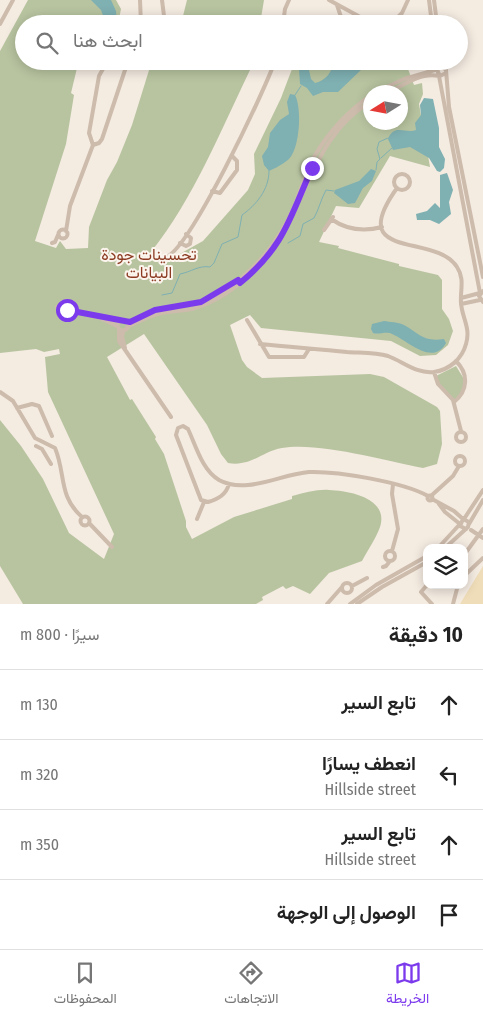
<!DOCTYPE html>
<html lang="ar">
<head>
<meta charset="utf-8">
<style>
  body { margin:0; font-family:"Fira Sans Condensed",Vazirmatn,sans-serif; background:#f2f2f2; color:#222; direction:rtl }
  .controls { position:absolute; right:15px; bottom:15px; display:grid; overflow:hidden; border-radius:10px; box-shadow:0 2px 12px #0003 }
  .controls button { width:45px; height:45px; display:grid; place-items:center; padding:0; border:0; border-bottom:1px solid #e0e0e0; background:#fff; color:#222; font:25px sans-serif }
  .compass { position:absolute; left:363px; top:85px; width:45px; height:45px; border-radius:50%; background:#fff; box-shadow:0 2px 12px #0003; rotate:259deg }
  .stop { position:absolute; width:15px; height:15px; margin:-11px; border:4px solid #7c3aed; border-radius:50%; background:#fff }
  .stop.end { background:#7c3aed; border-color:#fff; box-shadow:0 1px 5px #0008 }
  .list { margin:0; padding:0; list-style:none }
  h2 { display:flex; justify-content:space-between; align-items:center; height:65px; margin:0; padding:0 20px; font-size:21px }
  h2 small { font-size:16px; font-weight:400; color:#767676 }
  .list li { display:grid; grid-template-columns:32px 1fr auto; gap:15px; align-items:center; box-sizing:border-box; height:70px; padding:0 20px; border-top:1px solid #e0e0e0 }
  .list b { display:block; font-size:19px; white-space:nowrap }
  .list p { margin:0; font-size:16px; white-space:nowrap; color:#767676 }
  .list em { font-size:16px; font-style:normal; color:#767676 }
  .icon { flex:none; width:28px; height:28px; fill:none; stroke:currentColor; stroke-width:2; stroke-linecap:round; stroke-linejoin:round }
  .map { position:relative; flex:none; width:483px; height:604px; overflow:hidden; direction:ltr }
  .search { position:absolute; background:#fff; box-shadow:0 2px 12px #0003; left:15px; right:15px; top:15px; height:55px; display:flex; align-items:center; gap:12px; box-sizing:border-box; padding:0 18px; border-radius:28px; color:#767676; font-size:19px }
  .sheet { height:345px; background:#fff }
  nav { display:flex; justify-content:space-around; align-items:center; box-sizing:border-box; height:70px; border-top:1px solid #e0e0e0; background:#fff; font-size:14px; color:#767676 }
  nav a { display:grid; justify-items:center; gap:2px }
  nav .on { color:#7c3aed }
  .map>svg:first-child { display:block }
</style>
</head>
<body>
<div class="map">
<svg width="483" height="604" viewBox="0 0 483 604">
  <rect width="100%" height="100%" fill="#f4ebe1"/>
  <path fill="#b8c4a0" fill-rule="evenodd" d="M28,0H116L121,9L118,24H24V61H83L82,64H78L71,93L74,95L66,144L35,241L56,248L60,241L66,249L88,248L89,227L107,180L117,162L132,125L150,67L155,61H249L250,70C220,132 194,198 151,252L162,260L176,256L203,241L248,190L255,174L254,154L281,98L295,61H405L414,85L422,83L423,94L419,104L430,167L390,156L359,208L336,206L319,242L339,246L338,248L399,264V266L438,275L442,280V309L449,319L453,331L448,345L436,355L420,356L391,341L261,328L250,315L230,325L242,360L247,367L262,378L370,374L384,377L437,407L440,411L442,444L437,464L423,468C385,461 320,442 282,448C262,451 252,467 228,463L221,454L207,425L144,334L107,357L130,400L132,399L156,437L155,439L164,454L186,521V527L192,539L234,517L292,499V496C304,493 318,489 329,490C350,491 389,498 380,527C376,538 368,550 362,561L329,573L310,594L293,586L286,589L283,586L262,597L263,600L256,604H23L0,566V420L21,446L43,479L69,533L104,559L114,534L48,392L45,357L60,354L59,349L44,352L36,349L0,353V51ZM370,92H400V122H370Z
    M187,0H264L260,24H181Z
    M456,366L464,379L463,393L454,401L439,385L436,376Z"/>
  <path fill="#efdcb8" d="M483,566V604H460Z"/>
  <path fill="#7fb0b2" d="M91,0H111L116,11L117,24H106L101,10Z
    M302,61H314L309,70L311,79L315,83C325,81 333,72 333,61H376L374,65L363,68L338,92H323L313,96L307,88L300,84L299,69Z
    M290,94L295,95C302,108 300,148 289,159C285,163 274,169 269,171L264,165L262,156L268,147L270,133L280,120L289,114L287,102Z
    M424,98L433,99L439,128V147L445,159L444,168L440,172L437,171L429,158L410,147L393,150L388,139C394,123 406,134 416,130L415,123L421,115L420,105Z
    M371,169L376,171L372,181L363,188L355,203L348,204L334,193L335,190L359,181Z
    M447,173L453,190L449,202L451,214L439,224L430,220H417L416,214L427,211L435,203L440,208V175Z
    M384,321C390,322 398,322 404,325C420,334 423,342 444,339L446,343C433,367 407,340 392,334C386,331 379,335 373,333L371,329L372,324Z"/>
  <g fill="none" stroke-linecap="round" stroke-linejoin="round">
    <path stroke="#7fb0b2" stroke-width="1" d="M295,95L301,86
      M381,158L392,148
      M376,170L377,162L380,159L377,149L379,142L388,138
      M288,243L300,236L303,224L314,218C319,209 321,199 326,190L334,191
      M162,295L172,293L180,274C191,272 199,265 210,267L214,263L222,244L238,237L242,215C256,205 269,190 269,171"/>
    <path stroke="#cdbbac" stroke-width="4" d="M140,0L141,24
      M162,0L165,24
      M329,0L373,24
      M429,0L432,24
      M434,0L437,24
      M337,5L341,17L351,24
      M0,24L13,0
      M283,24L285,9L289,0
      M391,24L402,13L408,0
      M446,73L440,76L437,70L441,66L446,70L449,107L483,277
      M376,92L404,79L435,70L437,69V61
      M390,92C404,84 422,72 439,76L480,293
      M93,145L89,133L99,76L104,67L113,61
      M394 182a8 8 0 1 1 16 0a8 8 0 1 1-16 0Z
      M212,191L220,193L237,170V161L232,156
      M331,219C347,230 364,232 382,227
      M58.5 234a4.5 4.5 0 1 1 9 0a4.5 4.5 0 1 1-9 0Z
      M324,230L333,217
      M66,231L70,206L93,145L99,143L102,139L128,61
      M52,243L55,242L58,235
      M180,243L186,246L190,244L191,238L186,234
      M166,257C190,249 264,92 275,61
      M483,291L479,296L483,302
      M461,298L480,293
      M461,304L480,300
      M57,307L98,317L117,326
      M98,317L120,321
      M117.5 325a5.5 5.5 0 1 1 11 0a5.5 5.5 0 1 1-11 0Z
      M247,320L269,357H304L309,349
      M127,322C139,322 150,311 162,309C175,306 187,307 200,302C242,287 276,248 294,207C301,190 305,173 314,157C328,133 347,112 370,96
      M127,327C138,322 150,315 162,313C172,311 182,311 192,309C217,302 239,286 256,269C306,219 307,140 370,102
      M119,329V341L171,417
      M124,330L122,336L125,348
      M260,344C289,347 318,349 347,352C360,353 375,352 388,356C404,362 416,374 434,372C449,370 462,359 466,344C471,328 462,318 461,303C460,290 465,279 457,267C435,232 344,262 397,188
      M434,372L438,384L453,400L461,431
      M0,392L13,401L35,438L55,448C66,474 58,496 82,517
      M454,402C468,391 469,374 456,361
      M17,408L32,404L39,406L52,436
      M456 437a5 5 0 1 1 10 0a5 5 0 1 1-10 0Z
      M36,446L42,449L51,464
      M455 461a5 5 0 1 1 10 0a5 5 0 1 1-10 0Z
      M229,484C226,495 218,499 208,502L201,500L176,435L178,428L183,426L188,429C196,446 202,470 219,480C246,495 281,474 309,472C337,471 403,482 428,496
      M432,495L453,476L459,466
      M427.5 498a2.5 2.5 0 1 1 5 0a2.5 2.5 0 1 1-5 0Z
      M432,499L454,511L463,519
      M439,504L445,512L460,524
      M80.5 521a4.5 4.5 0 1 1 9 0a4.5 4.5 0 1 1-9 0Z
      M197,519L204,502
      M464,519L483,490
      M89,523L112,547
      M469,524L483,500
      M471,530L483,538
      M438,548L460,524
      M445,548L468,527L469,522L463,519L460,526L466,529
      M392,551L398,529L392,494L393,484
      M385 556a5 5 0 1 1 10 0a5 5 0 1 1-10 0Z
      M464,555L483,529
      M383,567L386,566L390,561
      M464,576L483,558
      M342 588a5 5 0 1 1 10 0a5 5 0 1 1-10 0Z
      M427,585L421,592L432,604
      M352,586L367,578
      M327,604L342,587
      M350,604L376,585L427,556
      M357,604L382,587L427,562
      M453,604L458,585"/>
  </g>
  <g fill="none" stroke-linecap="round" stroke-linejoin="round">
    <path stroke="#7c3aed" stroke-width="6" d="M67,310L130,322L155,310L201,302L238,280L240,283C285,246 290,217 312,168"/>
  </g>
  <g text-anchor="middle" stroke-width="4" stroke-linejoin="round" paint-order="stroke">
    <g font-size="16" fill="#8c3b22" stroke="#fbf5ee">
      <text x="149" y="260">تحسينات جودة<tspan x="149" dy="18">البيانات</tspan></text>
    </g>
  </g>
</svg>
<div class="controls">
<button><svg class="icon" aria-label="layers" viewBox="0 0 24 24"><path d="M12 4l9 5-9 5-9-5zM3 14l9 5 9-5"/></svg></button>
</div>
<svg class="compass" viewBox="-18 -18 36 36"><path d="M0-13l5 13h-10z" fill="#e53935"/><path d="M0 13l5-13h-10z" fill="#767676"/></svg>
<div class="stop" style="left:67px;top:310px"></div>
<div class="stop end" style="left:312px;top:168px"></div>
<div class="search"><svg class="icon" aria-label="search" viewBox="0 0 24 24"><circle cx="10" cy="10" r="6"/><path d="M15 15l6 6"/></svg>ابحث هنا</div>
</div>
<section class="sheet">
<h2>10 دقيقة<small>سيرًا · 800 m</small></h2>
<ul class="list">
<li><svg class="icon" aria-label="ahead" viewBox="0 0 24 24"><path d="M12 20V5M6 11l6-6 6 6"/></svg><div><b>تابع السير</b></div><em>130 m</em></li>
<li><svg class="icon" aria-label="left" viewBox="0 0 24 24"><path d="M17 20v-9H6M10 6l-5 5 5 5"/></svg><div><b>انعطف يسارًا</b><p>Hillside street</p></div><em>320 m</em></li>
<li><svg class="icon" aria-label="ahead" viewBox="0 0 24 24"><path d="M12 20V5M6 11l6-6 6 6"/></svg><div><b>تابع السير</b><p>Hillside street</p></div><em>350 m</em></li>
<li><svg class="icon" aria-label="arrive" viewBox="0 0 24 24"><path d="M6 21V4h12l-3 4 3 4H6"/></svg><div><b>الوصول إلى الوجهة</b></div></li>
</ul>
</section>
<nav>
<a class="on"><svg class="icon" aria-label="map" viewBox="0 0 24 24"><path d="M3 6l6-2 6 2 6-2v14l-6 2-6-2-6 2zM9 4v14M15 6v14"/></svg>الخريطة</a>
<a><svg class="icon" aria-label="directions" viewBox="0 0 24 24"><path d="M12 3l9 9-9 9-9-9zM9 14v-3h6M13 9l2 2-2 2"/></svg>الاتجاهات</a>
<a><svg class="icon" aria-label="saved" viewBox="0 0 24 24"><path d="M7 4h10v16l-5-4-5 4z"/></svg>المحفوظات</a>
</nav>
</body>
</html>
